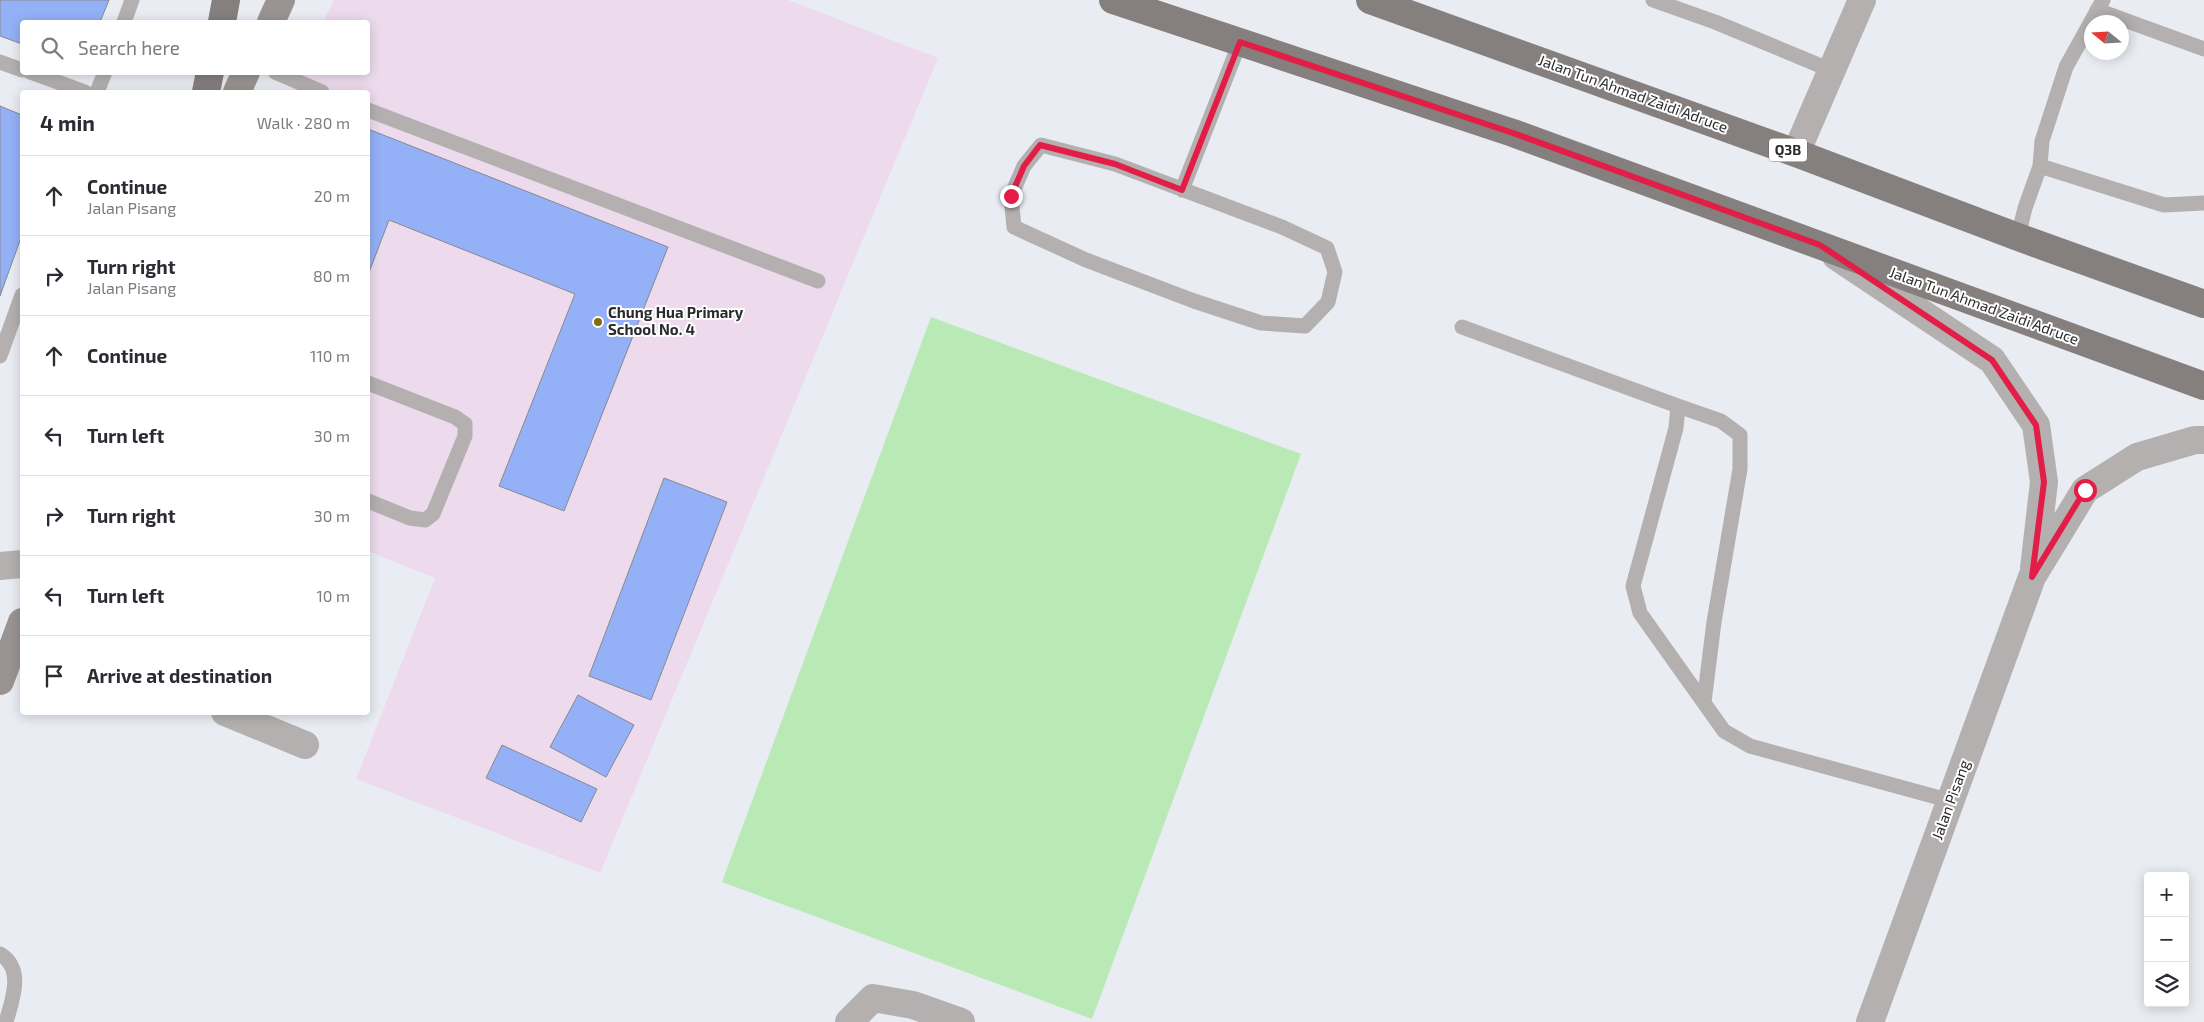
<!DOCTYPE html>
<html lang="en">
<head>
<meta charset="utf-8">
<style>
  body { margin:0; font-family:"Exo 2",sans-serif; background:#f7f7f7; color:#2b2b33 }
  .controls { position:absolute; right:15px; bottom:15px; display:grid; overflow:hidden; border-radius:5px; box-shadow:0 2px 12px #0003 }
  .controls button { width:45px; height:45px; display:grid; place-items:center; padding:0; border:0; border-bottom:1px solid #e1e1e2; background:#fff; color:#2b2b33; font:25px sans-serif }
  .compass { position:absolute; left:2084px; top:15px; width:45px; height:45px; border-radius:50%; background:#fff; box-shadow:0 2px 12px #0003; rotate:288deg }
  .stop { position:absolute; width:15px; height:15px; margin:-11px; border:4px solid #e11d48; border-radius:50%; background:#fff }
  .stop.end { background:#e11d48; border-color:#fff; box-shadow:0 1px 5px #0008 }
  .list { margin:0; padding:0; list-style:none }
  h2 { display:flex; justify-content:space-between; align-items:center; height:65px; margin:0; padding:0 20px; font-size:21px }
  h2 small { font-size:16px; font-weight:400; color:#7c7c81 }
  .list li { display:grid; grid-template-columns:32px 1fr auto; gap:15px; align-items:center; box-sizing:border-box; height:80px; padding:0 20px; border-top:1px solid #e1e1e2 }
  .list b { display:block; font-size:19px; white-space:nowrap }
  .list p { margin:0; font-size:16px; white-space:nowrap; color:#7c7c81 }
  .list em { font-size:16px; font-style:normal; color:#7c7c81 }
  .icon { flex:none; width:28px; height:28px; fill:none; stroke:currentColor; stroke-width:2; stroke-linecap:round; stroke-linejoin:round }
  .map { position:relative; flex:none; width:2204px; height:1022px; overflow:hidden }
  .search { position:absolute; background:#fff; box-shadow:0 2px 12px #0003; left:20px; top:20px; width:350px; height:55px; display:flex; align-items:center; gap:12px; box-sizing:border-box; padding:0 18px; border-radius:5px; color:#7c7c81; font-size:19px }
  .panel { position:absolute; background:#fff; box-shadow:0 2px 12px #0003; left:20px; top:90px; width:350px; height:625px; border-radius:5px }
  .map>svg:first-child { display:block }
</style>
</head>
<body>
<div class="map">
<svg width="2204" height="1022" viewBox="0 0 2204 1022">
  <rect width="100%" height="100%" fill="#e9ecf2"/>
  <path fill="#eddbed" d="M334,0H788L938,58L600,873L356,779L435,578L368,551V92H292L300,73L368,72V22H323Z"/>
  <path fill="#b9eab6" d="M931,317L1301,454L1092,1019L722,882Z"/>
  <path fill="#94b0f6" stroke="#87898f" d="M0,0H109L100,22H22V44L0,36Z
    M0,106L22,115V235L0,296Z
    M368,129L668,247L564,511L499,486L575,294L389,220L368,275Z
    M664,478L727,502L651,700L589,676Z
    M578,695L634,725L606,777L550,747Z
    M502,745L597,789L581,822L486,778Z"/>
  <g fill="none" stroke-linecap="round" stroke-linejoin="round">
    <path stroke="#b4b0b0" stroke-width="15" d="M1653,0L1715,22L1833,71
      M2097,10L2204,49
      M124,22L132,0
      M0,62L22,70
      M30,72L85,92
      M275,72L322,92
      M97,92L105,72
      M368,110L818,281
      M1041,145L1115,164L1282,227L1327,248L1335,272L1328,302L1305,326L1261,323L1194,301L1086,260L1014,227L1011,196L1024,166Z
      M2040,166L2164,205L2204,203
      M1182,190L1240,42
      M2018,237L2025,208L2040,166L2042,141L2066,67L2103,0
      M1462,327L1678,406L1676,428L1633,586L1640,613L1724,731L1750,746L1951,801
      M0,356L22,295
      M368,383L455,417L465,424V436L433,514L425,520L410,518L368,501
      M1678,406L1721,421L1740,435V469L1714,622L1704,702
      M0,954C25,969 12,1000 6,1022"/>
    <path stroke="#b4b0b0" stroke-width="28" d="M1796,153L1862,0
      M0,566L22,564
      M225,712L305,745
      M849,1022L873,998L913,1005L961,1022"/>
    <path stroke="#b4b0b0" stroke-width="28" d="M1836,256L1992,360L2036,425L2044,482L2034,568
      M1870,1022L2032,577L2085,490L2137,457L2195,440H2204"/>
    <path stroke="#999492" stroke-width="28" d="M271,22L281,0
      M237,92L246,72
      M0,681L22,622"/>
    <path stroke="#857f7e" stroke-width="28" d="M1113,0L1513,133L2204,386
      M1370,0L1796,153L2018,237L2204,304
      M222,22L226,0
      M206,92L210,72"/>
  </g>
  <g fill="none" stroke-linecap="round" stroke-linejoin="round">
    <path stroke="#e11d48" stroke-width="6" d="M1011,196L1024,166L1040,145L1115,164L1182,190L1240,42L1513,133L1820,245L1992,360L2036,425L2044,482L2032,577L2085,490"/>
  </g>
  <circle fill="#866b08" stroke="#fff" stroke-width="2" cx="598" cy="322" r="5"/>
  <g text-anchor="middle" stroke-width="4" stroke-linejoin="round" paint-order="stroke">
    <rect fill="#fff" stroke="#6a6b6c" stroke-width="1" x="1769" y="138.5" width="38" height="23" rx="4"/>
    <g font-size="14" font-weight="bold" fill="#2a2b2d">
      <text x="1788" y="155">Q3B</text>
    </g>
    <g font-size="15" fill="#2a2b2d" stroke="#fff">
      <text transform="translate(1633 94) rotate(20)" y="5">Jalan Tun Ahmad Zaidi Adruce</text>
      <text transform="translate(1984 306) rotate(20)" y="5">Jalan Tun Ahmad Zaidi Adruce</text>
      <text transform="translate(1951 800) rotate(-70)" y="5">Jalan Pisang</text>
    </g>
    <g font-size="15" font-weight="bold" fill="#2a2b2d" stroke="#fff" text-anchor="start">
      <text x="608" y="318">Chung Hua Primary<tspan x="608" dy="17">School No. 4</tspan></text>
    </g>
  </g>
</svg>
<div class="controls">
<button>+</button>
<button>−</button>
<button><svg class="icon" aria-label="layers" viewBox="0 0 24 24"><path d="M12 4l9 5-9 5-9-5zM3 14l9 5 9-5"/></svg></button>
</div>
<svg class="compass" viewBox="-18 -18 36 36"><path d="M0-13l5 13h-10z" fill="#e53935"/><path d="M0 13l5-13h-10z" fill="#7c7c81"/></svg>
<div class="stop" style="left:2085px;top:490px"></div>
<div class="stop end" style="left:1011px;top:196px"></div>
<div class="search"><svg class="icon" aria-label="search" viewBox="0 0 24 24"><circle cx="10" cy="10" r="6"/><path d="M15 15l6 6"/></svg>Search here</div>
<section class="panel">
<h2>4 min<small>Walk · 280 m</small></h2>
<ul class="list">
<li><svg class="icon" aria-label="ahead" viewBox="0 0 24 24"><path d="M12 20V5M6 11l6-6 6 6"/></svg><div><b>Continue</b><p>Jalan Pisang</p></div><em>20 m</em></li>
<li><svg class="icon" aria-label="right" viewBox="0 0 24 24"><path d="M7 20v-9h11M14 6l5 5-5 5"/></svg><div><b>Turn right</b><p>Jalan Pisang</p></div><em>80 m</em></li>
<li><svg class="icon" aria-label="ahead" viewBox="0 0 24 24"><path d="M12 20V5M6 11l6-6 6 6"/></svg><div><b>Continue</b></div><em>110 m</em></li>
<li><svg class="icon" aria-label="left" viewBox="0 0 24 24"><path d="M17 20v-9H6M10 6l-5 5 5 5"/></svg><div><b>Turn left</b></div><em>30 m</em></li>
<li><svg class="icon" aria-label="right" viewBox="0 0 24 24"><path d="M7 20v-9h11M14 6l5 5-5 5"/></svg><div><b>Turn right</b></div><em>30 m</em></li>
<li><svg class="icon" aria-label="left" viewBox="0 0 24 24"><path d="M17 20v-9H6M10 6l-5 5 5 5"/></svg><div><b>Turn left</b></div><em>10 m</em></li>
<li><svg class="icon" aria-label="arrive" viewBox="0 0 24 24"><path d="M6 21V4h12l-3 4 3 4H6"/></svg><div><b>Arrive at destination</b></div></li>
</ul>
</section>
</div>
</body>
</html>
